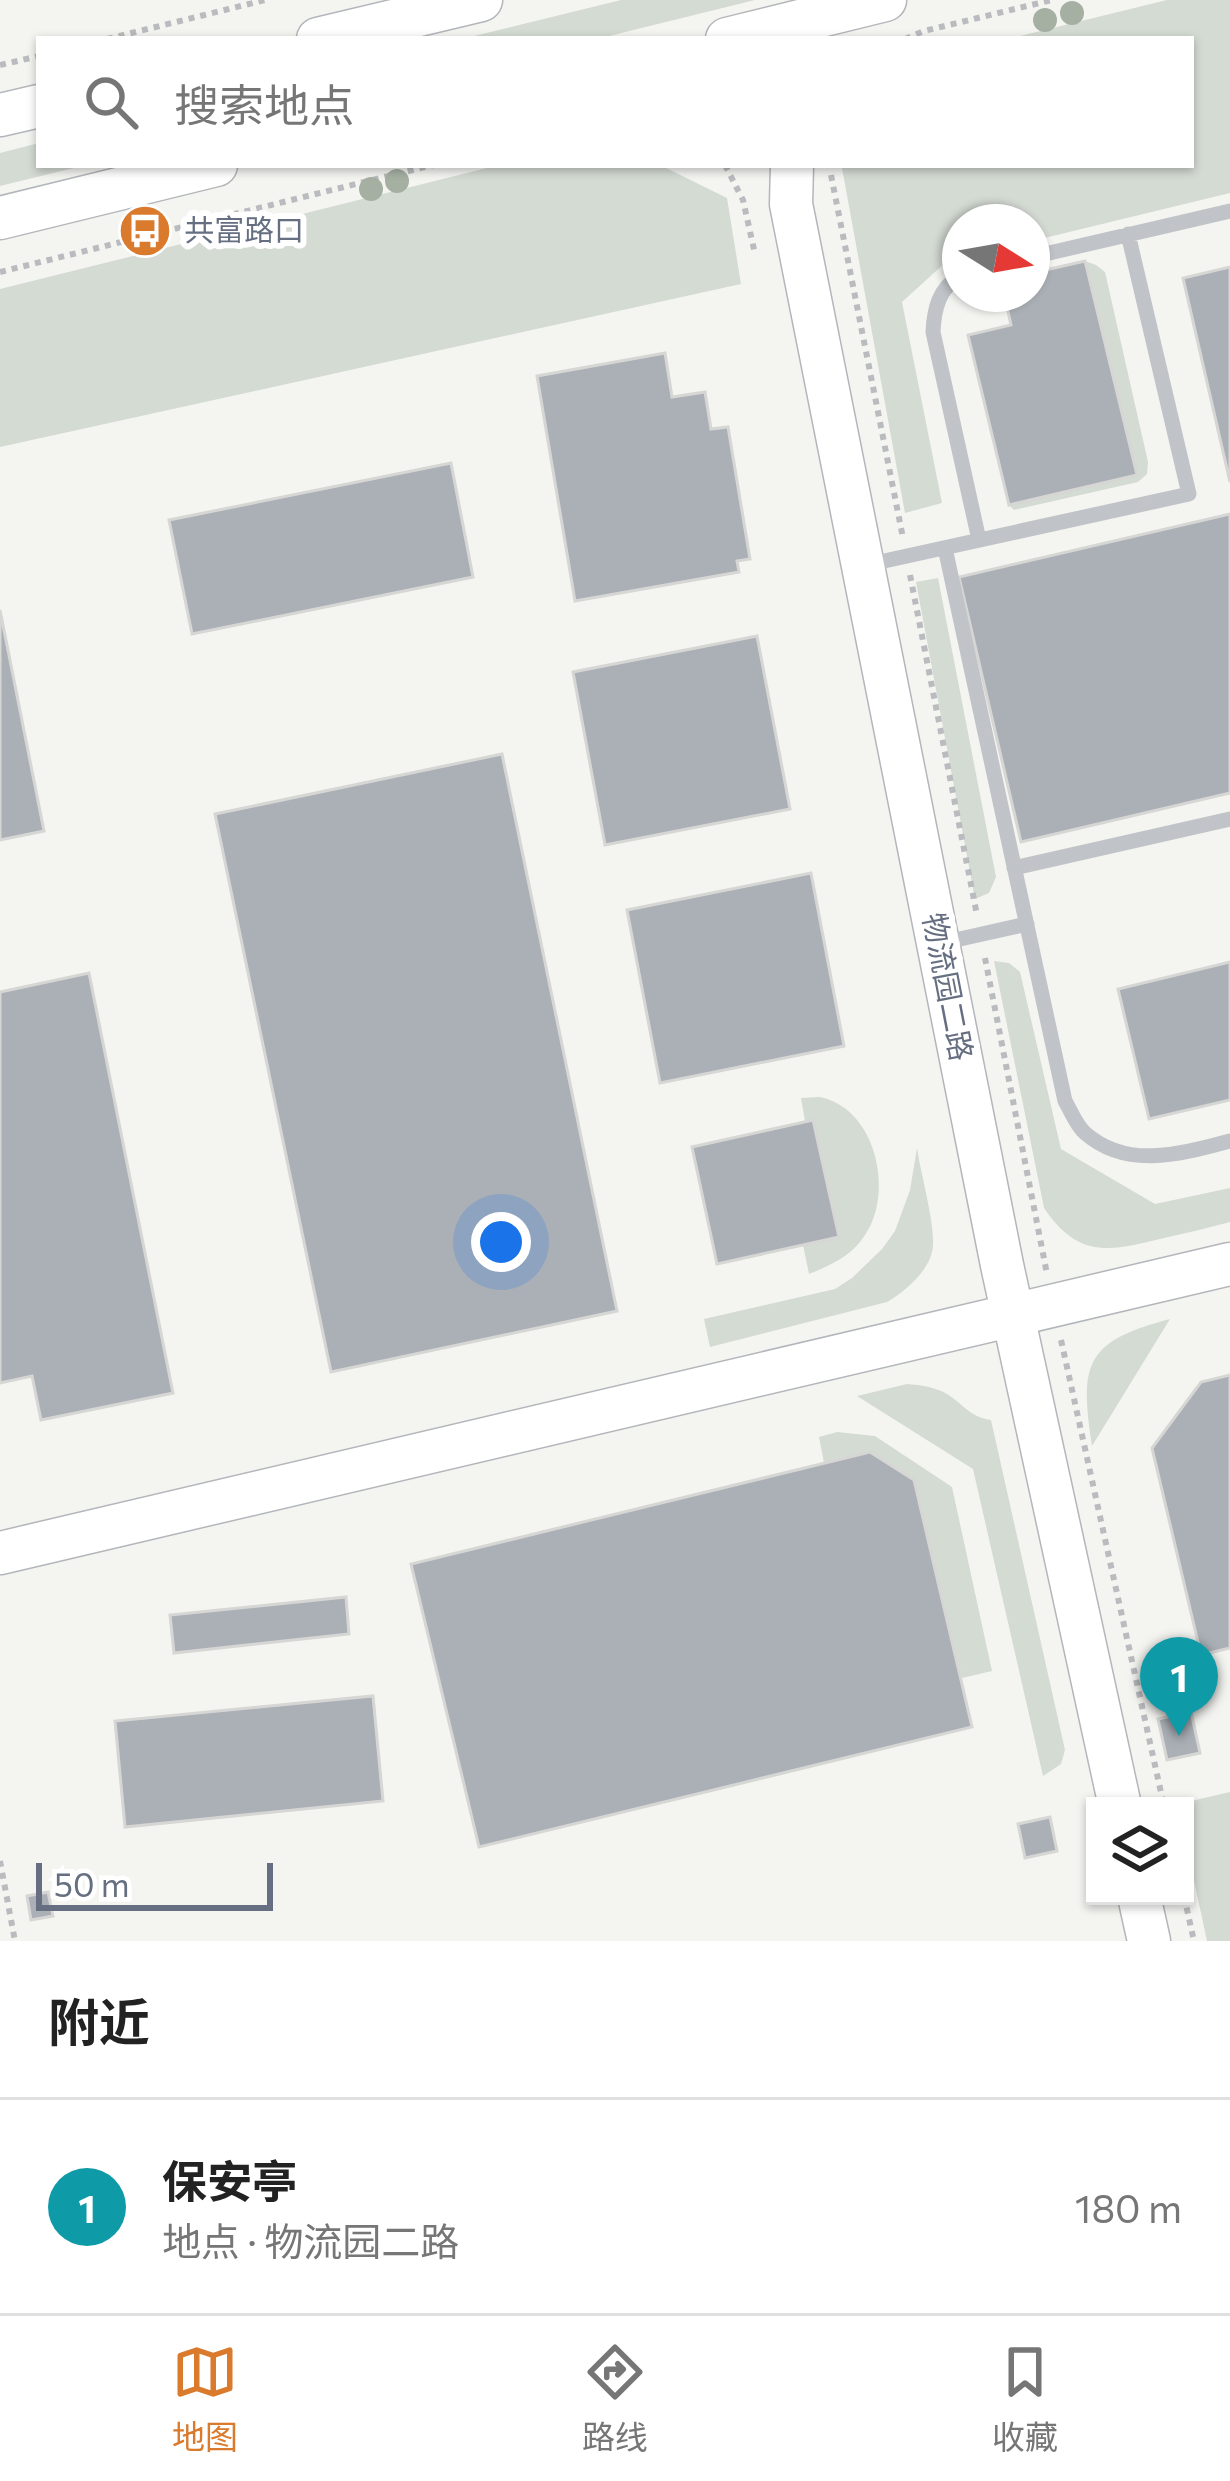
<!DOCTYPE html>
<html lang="zh">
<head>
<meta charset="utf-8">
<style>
  body { margin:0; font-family:Commissioner,"Noto Sans SC",sans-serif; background:#f2f2f2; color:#222 }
  .controls { position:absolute; right:36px; bottom:36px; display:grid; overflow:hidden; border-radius:0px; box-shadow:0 3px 9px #0004 }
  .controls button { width:108px; height:108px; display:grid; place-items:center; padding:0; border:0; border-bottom:3px solid #e0e0e0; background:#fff; color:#222; font:60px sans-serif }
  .compass { position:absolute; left:942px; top:204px; width:108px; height:108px; border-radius:50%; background:#fff; box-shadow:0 3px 9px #0004; rotate:101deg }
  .scale { position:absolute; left:36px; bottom:30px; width:237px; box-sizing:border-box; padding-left:12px; border:6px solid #656f81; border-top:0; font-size:33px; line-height:42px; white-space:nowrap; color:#656f81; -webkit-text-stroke:9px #fff; paint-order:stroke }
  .you { position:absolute; left:501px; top:1242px; width:42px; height:42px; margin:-30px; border:9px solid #fff; border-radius:50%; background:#1a73e8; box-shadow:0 0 0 18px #1a73e833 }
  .badge { display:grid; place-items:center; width:78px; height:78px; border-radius:50%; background:#d97a2d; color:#fff; font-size:39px; font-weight:700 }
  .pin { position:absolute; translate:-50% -99px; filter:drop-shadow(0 3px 6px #0008) }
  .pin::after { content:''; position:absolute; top:63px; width:42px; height:36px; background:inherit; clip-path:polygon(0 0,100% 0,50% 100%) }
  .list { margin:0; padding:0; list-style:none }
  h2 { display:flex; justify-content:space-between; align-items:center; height:156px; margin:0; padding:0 48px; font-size:51px }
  h2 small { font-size:39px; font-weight:400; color:#767676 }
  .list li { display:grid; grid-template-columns:78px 1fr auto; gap:36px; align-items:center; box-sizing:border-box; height:216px; padding:0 48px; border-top:3px solid #e0e0e0 }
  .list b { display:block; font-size:45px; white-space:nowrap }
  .list p { margin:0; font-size:39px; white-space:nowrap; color:#767676 }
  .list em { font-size:39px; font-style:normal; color:#767676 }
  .icon { flex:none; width:66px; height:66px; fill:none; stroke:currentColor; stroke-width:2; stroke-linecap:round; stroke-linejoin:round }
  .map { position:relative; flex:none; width:1230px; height:1941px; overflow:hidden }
  .search { position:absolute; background:#fff; box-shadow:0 3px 9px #0004; left:36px; right:36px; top:36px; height:132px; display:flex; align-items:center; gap:30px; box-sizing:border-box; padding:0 42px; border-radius:0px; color:#767676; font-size:45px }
  .sheet { height:372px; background:#fff }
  nav { display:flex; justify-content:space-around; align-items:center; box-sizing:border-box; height:168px; border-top:3px solid #e0e0e0; background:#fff; font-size:33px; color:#767676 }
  nav a { display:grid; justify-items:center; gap:6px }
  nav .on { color:#d97a2d }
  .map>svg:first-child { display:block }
</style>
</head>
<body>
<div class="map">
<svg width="1230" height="1941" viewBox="0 0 1230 1941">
  <rect width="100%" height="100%" fill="#f4f5f1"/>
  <path fill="#d4dbd3" d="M621,0H755L597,39H462Z
    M1167,0H1230V193L1032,241V222H960V258L946,262L902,302L942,503L905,513L842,168L845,165H1191V39H1008Z
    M39,143V165H86L0,186V153Z
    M499,165H660L727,198L741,284L0,447V289Z
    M1085,261L1096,265L1105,272L1148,462L1147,474L1138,482L1014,510L1009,505L1136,474Z
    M938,578L996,877L989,893L975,899L916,582Z
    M994,961L1009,963L1020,972L1061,1149L1155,1204L1230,1188V1222C1208,1228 1186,1233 1164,1238C1111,1251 1079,1260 1044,1208Z
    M820,1097C874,1108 893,1186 868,1230C855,1254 834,1264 809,1274L803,1245L840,1236L814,1120L805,1121L801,1098Z
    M917,1148C921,1175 934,1219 933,1244C933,1268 906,1291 887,1302L710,1347L704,1319L835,1289L852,1278L882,1249L895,1231L910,1190Z
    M1170,1319L1092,1446C1079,1363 1086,1341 1170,1319Z
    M907,1384C921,1385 935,1387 947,1394C966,1406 968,1416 991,1420L1065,1750L1061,1764L1043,1776L973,1469L857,1396Z
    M837,1432L875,1436L952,1487L992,1671L962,1678L914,1480L870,1452L824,1463L819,1437Z
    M1230,1792V1941H1207L1185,1839V1806L1178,1804Z"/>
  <path fill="#abb0b7" stroke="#d6d6d4" stroke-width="3" d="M1085,261L1137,475L1009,505L968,335L1011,325L1004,294H1032V273Z
    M1230,267V482L1183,278Z
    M665,353L672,397L705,392L711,429L728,427L750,559L737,561L739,572L575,601L537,376Z
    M451,463L473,577L192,634L169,520Z
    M1230,514V793L1021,842L959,577Z
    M0,610L44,831L0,840Z
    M757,636L790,809L605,845L573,672Z
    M502,754L617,1311L331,1372L215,814Z
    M811,873L844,1046L660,1083L627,910Z
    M1230,962V1100L1149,1119L1118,989Z
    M89,973L173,1393L41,1420L32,1376L0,1383V992Z
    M813,1120L839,1237L717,1264L692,1147Z
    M1230,1375V1648L1201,1655L1152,1448L1201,1382Z
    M870,1452L914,1480L972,1727L479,1847L411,1564Z
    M346,1597L349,1634L174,1653L170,1615Z
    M373,1696L383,1801L125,1827L115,1721Z
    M1191,1712L1200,1753L1167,1760L1158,1719Z
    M1050,1817L1057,1851L1025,1858L1018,1824Z
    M48,1892L53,1916L31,1920L27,1896Z"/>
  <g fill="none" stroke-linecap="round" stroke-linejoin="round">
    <g stroke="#b3b6bb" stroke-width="45">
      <path id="secondary" d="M318,39L481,0
        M727,39L885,0
        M0,115L39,106
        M792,165L791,204L1002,1265L1120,1806
        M0,218L216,165
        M0,1553L1230,1264
        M1139,1896L1149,1941"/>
    </g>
    <path stroke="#babbbe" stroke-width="6" stroke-dasharray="6 6" stroke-linecap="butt" d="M107,39L265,0
      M905,39L924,31L1052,0
      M0,65L39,56
      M725,165L743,200L755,254
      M831,175L903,538
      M0,272L433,165
      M910,575L977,915
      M985,958L1047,1274
      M1061,1340L1164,1806
      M0,1861L15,1941
      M1184,1896L1194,1941"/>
    <path stroke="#c0c3c7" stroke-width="15" d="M1032,257L1230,211
      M960,276C939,288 934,309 933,332L979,540
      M945,548L1065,1101C1071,1111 1076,1125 1085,1133C1127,1170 1181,1154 1230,1141
      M866,565L1189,494L1128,234
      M1014,868L1230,819
      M942,943L1027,924"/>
    <use href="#secondary" stroke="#fff" stroke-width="42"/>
  </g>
  <g fill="#a5b0a3">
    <circle cx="1072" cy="13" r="12"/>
    <circle cx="1045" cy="20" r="12"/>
    <circle cx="397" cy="181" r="12"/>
    <circle cx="371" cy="189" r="12"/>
  </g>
  <defs>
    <g id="bus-disc" transform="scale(2.7)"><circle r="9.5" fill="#d97a2d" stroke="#fff"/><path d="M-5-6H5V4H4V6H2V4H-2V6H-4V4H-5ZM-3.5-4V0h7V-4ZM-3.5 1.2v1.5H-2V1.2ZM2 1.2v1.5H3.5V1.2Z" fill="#fff"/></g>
  </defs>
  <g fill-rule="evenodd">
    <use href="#bus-disc" x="145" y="231"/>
  </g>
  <g text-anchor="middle" stroke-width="12" stroke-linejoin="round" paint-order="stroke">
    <g font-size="30" fill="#656f81" stroke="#fff" text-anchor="start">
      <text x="184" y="241">共富路口</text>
    </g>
    <g font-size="30" fill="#656f81" stroke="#fff">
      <text transform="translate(947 987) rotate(79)" y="10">物流园二路</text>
    </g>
  </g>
</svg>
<div class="controls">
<button><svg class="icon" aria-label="layers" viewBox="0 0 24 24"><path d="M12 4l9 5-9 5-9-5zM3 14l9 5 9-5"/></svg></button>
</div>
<svg class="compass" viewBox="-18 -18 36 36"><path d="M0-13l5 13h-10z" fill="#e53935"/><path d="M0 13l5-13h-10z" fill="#767676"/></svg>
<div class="scale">50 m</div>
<div class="you"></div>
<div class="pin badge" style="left:1179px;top:1736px;background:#0f9aa8">1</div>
<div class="search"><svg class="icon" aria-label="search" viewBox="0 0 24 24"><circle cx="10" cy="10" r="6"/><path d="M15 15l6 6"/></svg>搜索地点</div>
</div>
<section class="sheet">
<h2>附近<small></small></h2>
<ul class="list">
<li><span class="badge" style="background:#0f9aa8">1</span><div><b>保安亭</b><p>地点 · 物流园二路</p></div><em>180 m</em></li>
</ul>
</section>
<nav>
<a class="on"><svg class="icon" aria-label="map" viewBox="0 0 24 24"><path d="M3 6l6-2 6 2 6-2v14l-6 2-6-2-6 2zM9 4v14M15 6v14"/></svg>地图</a>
<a><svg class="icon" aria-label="directions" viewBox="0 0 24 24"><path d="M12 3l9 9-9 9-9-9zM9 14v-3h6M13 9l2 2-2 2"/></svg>路线</a>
<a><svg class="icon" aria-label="saved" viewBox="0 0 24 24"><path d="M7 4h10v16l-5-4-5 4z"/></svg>收藏</a>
</nav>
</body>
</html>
